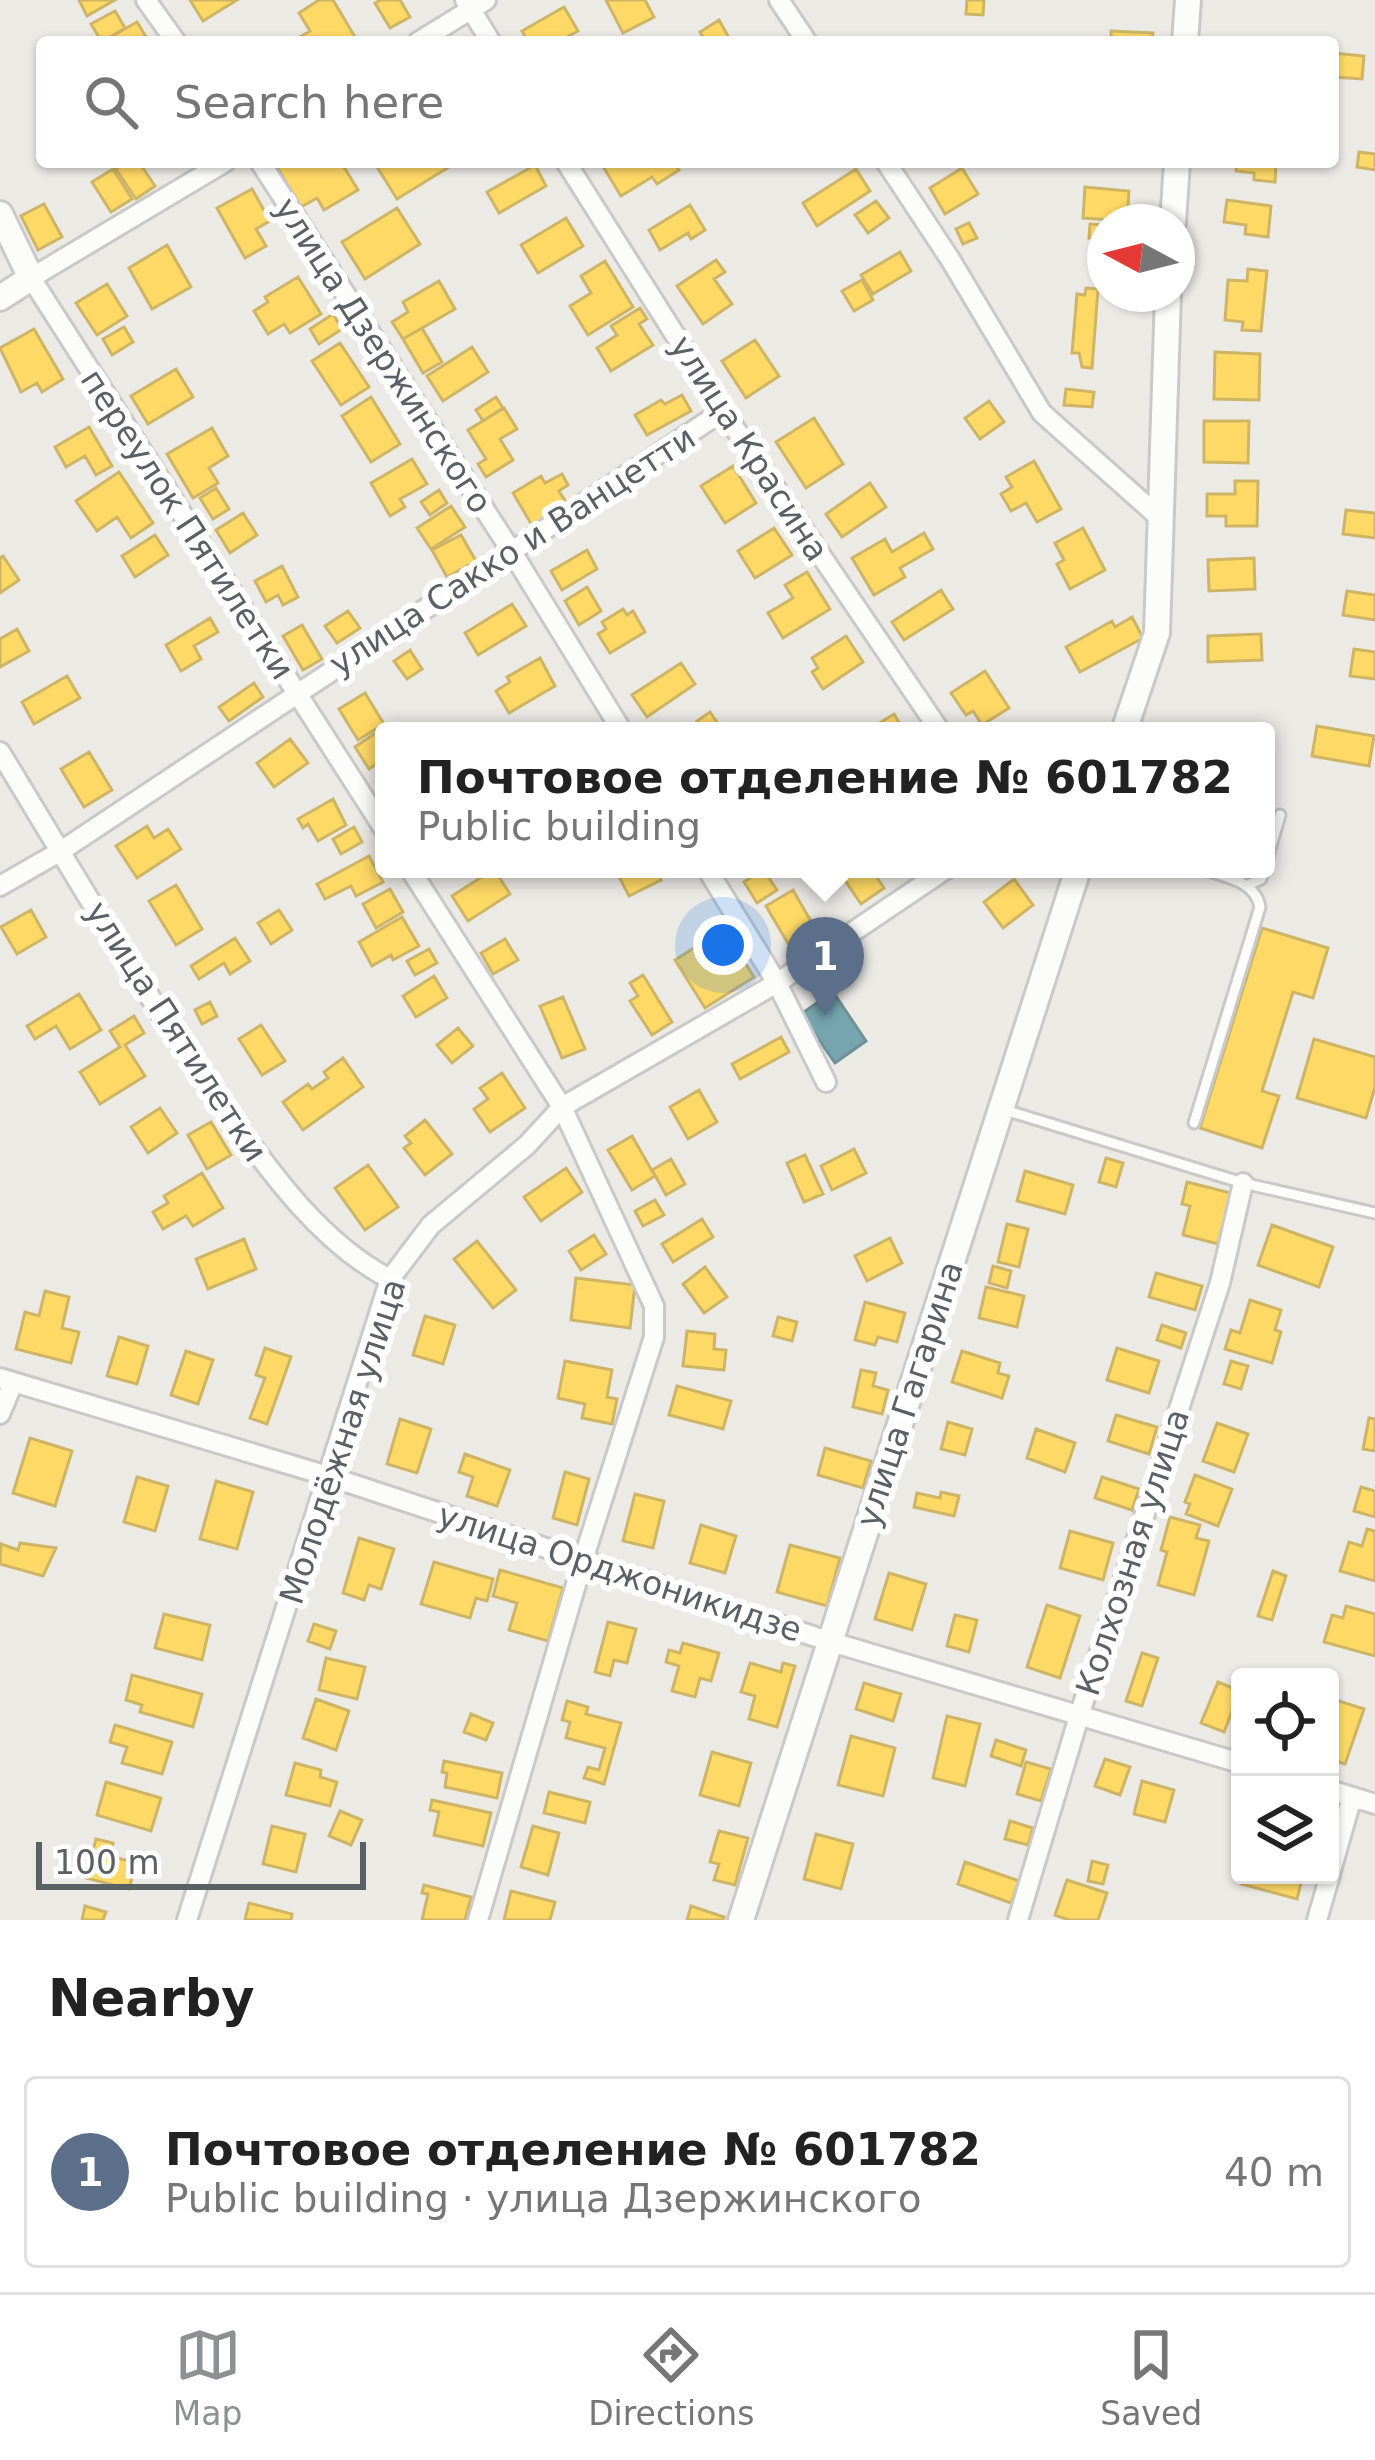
<!DOCTYPE html>
<html lang="en">
<head>
<meta charset="utf-8">
<style>
  body { margin:0; font-family:"DejaVu Sans",sans-serif; background:#f6f6f6; color:#222 }
  .controls { position:absolute; right:36px; bottom:36px; display:grid; overflow:hidden; border-radius:12px; box-shadow:0 3px 9px #0004 }
  .controls button { width:108px; height:108px; display:grid; place-items:center; padding:0; border:0; border-bottom:3px solid #e0e0e0; background:#fff; color:#222; font:60px sans-serif }
  .compass { position:absolute; left:1087px; top:204px; width:108px; height:108px; border-radius:50%; background:#fff; box-shadow:0 3px 9px #0004; rotate:277deg }
  .scale { position:absolute; left:36px; bottom:30px; width:330px; box-sizing:border-box; padding-left:12px; border:6px solid #5b6065; border-top:0; font-size:33px; line-height:42px; white-space:nowrap; color:#5b6065; -webkit-text-stroke:9px #fff; paint-order:stroke }
  .you { position:absolute; left:723px; top:945px; width:42px; height:42px; margin:-30px; border:9px solid #fff; border-radius:50%; background:#1a73e8; box-shadow:0 0 0 18px #1a73e833 }
  .badge { display:grid; place-items:center; width:78px; height:78px; border-radius:50%; background:#8e9092; color:#fff; font-size:39px; font-weight:700 }
  .pin { position:absolute; translate:-50% -99px; filter:drop-shadow(0 3px 6px #0008) }
  .pin::after { content:''; position:absolute; top:63px; width:42px; height:36px; background:inherit; clip-path:polygon(0 0,100% 0,50% 100%) }
  .popup { position:absolute; left:375px; top:722px; width:900px; height:156px; box-sizing:border-box; display:grid; place-content:center; border-radius:12px; background:#fff; filter:drop-shadow(0 3px 9px #0005); font-size:39px; white-space:nowrap; color:#767676 }
  .popup b { font-size:45px; color:#222 }
  .popup::after { content:''; position:absolute; left:50%; top:100%; margin-left:-24px; border:24px solid transparent; border-top-color:#fff }
  .list { margin:0; padding:0; list-style:none }
  h2 { display:flex; justify-content:space-between; align-items:center; height:156px; margin:0; padding:0 48px; font-size:51px }
  h2 small { font-size:39px; font-weight:400; color:#767676 }
  .list li { display:grid; grid-template-columns:78px 1fr auto; gap:36px; align-items:center; box-sizing:border-box; height:192px; margin:0 24px 24px; padding:0 24px; border:3px solid #e0e0e0; border-radius:12px }
  .list b { display:block; font-size:45px; white-space:nowrap }
  .list p { margin:0; font-size:39px; white-space:nowrap; color:#767676 }
  .list em { font-size:39px; font-style:normal; color:#767676 }
  .icon { flex:none; width:66px; height:66px; fill:none; stroke:currentColor; stroke-width:2; stroke-linecap:round; stroke-linejoin:round }
  .map { position:relative; flex:none; width:1375px; height:1920px; overflow:hidden }
  .search { position:absolute; background:#fff; box-shadow:0 3px 9px #0004; left:36px; right:36px; top:36px; height:132px; display:flex; align-items:center; gap:30px; box-sizing:border-box; padding:0 42px; border-radius:12px; color:#767676; font-size:45px }
  .sheet { height:372px; background:#fff }
  nav { display:flex; justify-content:space-around; align-items:center; box-sizing:border-box; height:168px; border-top:3px solid #e0e0e0; background:#fff; font-size:33px; color:#767676 }
  nav a { display:grid; justify-items:center; gap:6px }
  nav .on { color:#8e9092 }
  .map>svg:first-child { display:block }
</style>
</head>
<body>
<div class="map">
<svg width="1375" height="1920" viewBox="0 0 1375 1920">
  <rect width="100%" height="100%" fill="#eceae5"/>
  <path fill="#ffd966" stroke="#ceb566" stroke-width="3" d="M79,0H115L87,16Z
    M190,0H237L203,21Z
    M319,0H333L358,42H303L300,37L310,31L299,13Z
    M381,0H400L410,17L390,28L375,3Z
    M606,0H645L654,17L623,33Z
    M967,0H984L983,15L966,14Z
    M564,7L578,31L558,42H528L522,31Z
    M115,11L125,28L102,42L91,24Z
    M719,20L728,36L706,42L700,32Z
    M137,22L149,42H102Z
    M1111,31L1153,33L1152,42H1111Z
    M1333,53L1364,56L1362,79L1333,77Z
    M1359,152L1375,154V170L1357,167Z
    M126,162H139L155,186L136,199L116,169Z
    M274,162H341L358,190L324,210L317,198L301,207Z
    M374,162H446L449,167L397,199Z
    M607,162H673L679,170L657,184L652,177L621,196L602,165Z
    M1237,162H1276L1275,182L1254,180V173L1236,171Z
    M535,165L546,186L499,213L487,192Z
    M962,168L978,194L945,214L930,188Z
    M113,169L132,199L111,212L92,182Z
    M856,169L870,191L817,226L803,203Z
    M1085,187L1129,191L1127,221L1083,218Z
    M252,189L270,221L256,229L266,246L245,258L217,208Z
    M1227,200L1271,206L1268,237L1245,234L1246,225L1224,222Z
    M876,201L889,218L868,233L855,215Z
    M44,204L62,237L38,250L21,216Z
    M690,205L705,230L691,239L688,233L660,250L649,230Z
    M397,208L420,244L365,279L342,242Z
    M566,218L583,246L538,273L521,245Z
    M969,223L977,238L963,244L956,229Z
    M1090,224L1105,225V239L1089,238Z
    M167,245L191,287L152,309L129,268Z
    M900,252L911,271L873,294L861,275Z
    M716,260L725,272L714,279L732,304L703,324L677,286Z
    M605,261L633,307L588,335L570,306L591,293L581,276Z
    M1248,269L1267,271L1261,331L1242,330L1243,322L1225,320L1228,280L1247,281Z
    M298,277L321,314L290,333L284,324L268,334L254,311L268,302L265,297Z
    M862,280L873,300L854,311L842,291Z
    M439,281L455,309L403,339L392,322L408,312L403,302Z
    M107,284L127,316L97,335L76,303Z
    M1086,288L1098,289L1092,368L1082,367L1079,353H1072L1077,294L1085,295Z
    M640,308L647,319L639,324L653,345L611,371L597,348L617,335L611,326Z
    M333,314L342,329L319,344L310,329Z
    M124,327L133,342L112,355L103,339Z
    M422,328L442,362L423,373L403,339Z
    M34,329L63,379L42,392L37,383L21,392L0,348Z
    M755,340L779,376L746,398L722,361Z
    M340,343L369,387L341,405L312,361Z
    M472,347L488,372L443,401L427,376Z
    M1215,352L1260,354L1259,400L1214,399Z
    M176,369L193,397L148,424L131,396Z
    M1066,389L1094,392L1092,407L1064,405Z
    M682,395L691,411L647,435L635,415L661,400L665,404Z
    M371,397L400,444L371,462L342,416Z
    M496,397L503,408L483,421L476,410Z
    M989,401L1004,422L980,439L965,418Z
    M504,408L517,429L500,439L513,460L486,477L478,464L486,459L468,430Z
    M814,418L843,464L806,488L776,442Z
    M1204,421H1249L1248,463L1204,462Z
    M89,427L112,466L96,475L85,456L66,467L55,447Z
    M212,428L228,456L209,468L218,483L193,498L167,454Z
    M412,459L427,484L400,499L405,507L390,516L371,483Z
    M1034,461L1061,509L1037,522L1026,503L1011,511L1001,494L1012,487L1006,477Z
    M733,466L756,503L725,523L701,486Z
    M119,472L153,523L131,538L117,517L97,531L76,501Z
    M562,474L568,485L559,491L569,507L533,527L513,493L541,476L545,483Z
    M1235,481H1258L1257,526H1226V516H1207V494H1235Z
    M870,483L886,507L842,537L826,514Z
    M216,488L229,509L213,519L200,498Z
    M439,490L447,503L430,515L421,502Z
    M451,506L465,527L431,549L417,528Z
    M1346,510L1375,513V538L1343,534Z
    M243,513L257,535L230,553L216,530Z
    M774,528L792,555L755,578L738,551Z
    M1083,528L1105,570L1070,589L1057,564L1064,560L1055,543Z
    M924,533L933,549L900,568L905,577L874,595L852,558L885,539L892,552Z
    M155,535L168,555L135,577L122,556Z
    M461,535L476,561L447,577L432,550Z
    M587,550L597,569L562,590L551,571Z
    M3,556L19,580L0,593V558Z
    M1254,558L1255,589L1209,591L1208,560Z
    M282,566L298,597L283,605L278,595L266,602L255,581Z
    M807,572L830,609L783,638L768,613L793,598L785,585Z
    M587,587L601,611L579,625L565,601Z
    M941,590L953,609L904,640L892,622Z
    M1347,591L1375,595V620L1343,615Z
    M512,604L526,626L478,655L465,633Z
    M623,609L627,615L633,611L645,632L610,653L598,634L606,629L602,622Z
    M348,611L360,628L337,643L325,626Z
    M1132,617L1143,638L1080,672L1066,647L1112,621L1115,627Z
    M210,618L218,632L194,646L201,659L181,671L166,645Z
    M302,625L322,659L303,670L283,636Z
    M17,629L29,651L0,667V639Z
    M1261,634L1262,660L1208,662V636Z
    M846,636L863,662L823,689L812,672L818,668L812,658Z
    M1354,649L1375,652V679L1350,676Z
    M410,650L422,669L407,679L394,661Z
    M540,658L555,686L509,713L496,691L510,682L507,677Z
    M681,663L695,684L647,717L632,695Z
    M985,671L1009,708L982,725L973,711L966,715L951,693Z
    M67,676L80,698L34,724L22,702Z
    M254,683L263,697L229,721L219,707Z
    M365,693L384,724L358,740L339,709Z
    M710,712L723,731H698L702,728L697,721Z
    M894,714L904,731H867Z
    M386,726L389,731H384V759L369,769L355,747Z
    M1317,726L1374,736L1369,766L1312,756Z
    M290,739L308,763L274,787L257,763Z
    M89,752L112,790L84,807L61,769Z
    M333,799L346,825L318,841L308,824L303,828L298,819Z
    M147,826L154,838L168,829L181,849L137,878L116,846Z
    M354,827L362,842L341,854L333,839Z
    M369,856L383,882L356,896L351,886L325,899L317,884Z
    M494,869L510,894L468,921L452,896Z
    M615,869H656L661,880L629,896Z
    M763,869L777,890L757,903L744,882Z
    M837,869H871L884,888L861,904Z
    M1014,879L1033,905L1003,928L984,902Z
    M176,885L202,929L176,945L149,901Z
    M390,889L403,912L376,928L363,904Z
    M793,890L820,937L793,952L766,906Z
    M31,910L46,937L17,954L1,927Z
    M279,910L292,930L271,944L258,923Z
    M402,917L419,946L393,960L391,955L372,966L359,942Z
    M1262,928L1328,948L1313,998L1293,992L1262,1091L1279,1096L1262,1148L1200,1128Z
    M724,929L754,977L705,1008L675,960Z
    M235,938L250,961L230,974L224,963L199,979L191,966Z
    M505,939L518,960L493,974L481,953Z
    M429,949L437,963L415,975L407,961Z
    M643,975L672,1022L652,1035L630,1001L638,996L630,983Z
    M434,976L447,998L416,1017L403,996Z
    M79,994L101,1030L70,1049L56,1026L35,1039L27,1026Z
    M563,997L585,1049L562,1058L540,1006Z
    M210,1002L217,1016L202,1024L195,1010Z
    M134,1016L144,1033L125,1045L145,1076L100,1104L80,1072L120,1047L110,1031Z
    M261,1025L285,1061L262,1075L239,1039Z
    M458,1028L473,1046L452,1063L437,1045Z
    M781,1037L789,1052L740,1079L732,1064Z
    M1314,1039L1375,1057V1087L1366,1118L1297,1098Z
    M343,1058L363,1087L303,1130L283,1102L308,1084L312,1089L328,1078L324,1072Z
    M502,1073L525,1108L490,1132L474,1109L488,1099L480,1088Z
    M699,1090L717,1122L688,1139L670,1107Z
    M160,1108L177,1133L148,1153L131,1127Z
    M425,1120L452,1154L425,1175L404,1148L411,1143L405,1136Z
    M211,1122L231,1155L207,1169L188,1135Z
    M632,1136L655,1176L632,1190L608,1150Z
    M854,1149L866,1173L832,1190L821,1166Z
    M805,1155L823,1194L804,1202L787,1163Z
    M1106,1158L1123,1163L1116,1187L1099,1182Z
    M671,1159L685,1184L666,1195L652,1170Z
    M368,1165L398,1207L365,1230L335,1188Z
    M566,1168L582,1192L541,1221L524,1197Z
    M1025,1171L1073,1185L1065,1214L1017,1201Z
    M202,1173L223,1208L193,1226L186,1216L163,1229L153,1212L168,1203L164,1196Z
    M1187,1182L1231,1193L1218,1244L1183,1235L1190,1206L1182,1204Z
    M655,1200L664,1215L643,1226L635,1211Z
    M702,1219L713,1237L673,1262L662,1244Z
    M1007,1224L1028,1229L1019,1267L998,1262Z
    M1272,1225L1333,1247L1319,1287L1258,1265Z
    M594,1235L606,1254L581,1270L569,1251Z
    M890,1238L902,1263L867,1281L855,1256Z
    M244,1239L256,1269L208,1289L196,1259Z
    M477,1241L516,1290L493,1308L454,1259Z
    M993,1266L1011,1271L1007,1288L989,1283Z
    M705,1267L727,1297L704,1313L683,1284Z
    M1156,1273L1202,1286L1195,1310L1149,1297Z
    M576,1278L635,1285L630,1328L571,1320Z
    M986,1287L1024,1296L1017,1327L979,1318Z
    M45,1291L69,1297L62,1328L79,1332L71,1363L16,1349L25,1312L39,1316Z
    M1250,1300L1281,1310L1275,1330L1281,1332L1272,1363L1225,1349L1231,1330L1240,1333Z
    M865,1302L905,1313L897,1342L878,1337L875,1345L855,1340Z
    M425,1316L455,1325L443,1364L413,1355Z
    M778,1317L797,1322L792,1341L773,1336Z
    M1162,1325L1186,1333L1181,1348L1157,1340Z
    M687,1331L715,1334L714,1349L726,1350L724,1370L683,1366Z
    M119,1337L148,1346L137,1384L107,1376Z
    M265,1348L291,1357L267,1424L250,1418L265,1378L256,1375Z
    M1117,1348L1159,1361L1149,1393L1107,1380Z
    M186,1351L213,1360L198,1404L171,1395Z
    M962,1351L1000,1363L998,1373L1009,1376L1002,1398L952,1382Z
    M565,1361L612,1370L607,1397L617,1399L612,1424L582,1418L585,1404L558,1398Z
    M1231,1361L1248,1366L1241,1389L1224,1384Z
    M861,1370L876,1373L873,1386L888,1390L882,1414L853,1407Z
    M677,1386L731,1401L723,1429L669,1415Z
    M1116,1415L1157,1427L1149,1454L1108,1441Z
    M1369,1418L1375,1419V1451L1363,1449Z
    M400,1419L431,1429L417,1473L387,1464Z
    M948,1422L972,1429L965,1455L941,1449Z
    M1217,1423L1248,1434L1234,1472L1203,1461Z
    M1036,1429L1075,1443L1065,1472L1027,1458Z
    M30,1438L72,1451L55,1506L13,1493Z
    M825,1448L871,1461L863,1488L818,1475Z
    M465,1454L510,1470L497,1506L467,1496L473,1477L459,1472Z
    M565,1472L589,1479L577,1525L553,1518Z
    M1195,1475L1232,1489L1218,1526L1186,1514L1190,1504L1185,1502Z
    M137,1477L168,1486L155,1531L124,1522Z
    M1102,1477L1139,1489L1132,1510L1095,1498Z
    M216,1481L253,1492L237,1549L200,1539Z
    M1361,1487L1375,1491V1517L1354,1511Z
    M941,1492L959,1496L954,1516L914,1507L917,1493L940,1498Z
    M635,1494L664,1501L653,1548L623,1541Z
    M1170,1517L1200,1525L1196,1538L1209,1541L1194,1595L1158,1585L1167,1552L1161,1550Z
    M701,1525L736,1536L725,1573L690,1563Z
    M1367,1529L1375,1531V1581L1340,1571L1349,1542L1362,1546Z
    M1070,1531L1113,1543L1103,1580L1060,1568Z
    M359,1538L394,1549L381,1589L369,1585L364,1600L343,1593Z
    M20,1543L56,1548L43,1576L0,1564L1,1544L18,1550Z
    M790,1545L840,1558L827,1606L777,1592Z
    M434,1562L493,1579L487,1601L476,1598L470,1618L421,1604Z
    M500,1570L563,1588L548,1641L509,1630L517,1603L493,1596Z
    M1273,1571L1286,1576L1272,1620L1258,1616Z
    M889,1573L926,1584L912,1630L875,1619Z
    M1047,1605L1080,1616L1060,1678L1027,1667Z
    M1346,1606L1375,1614V1656L1324,1642L1332,1615L1343,1618Z
    M164,1614L210,1625L202,1660L155,1648Z
    M955,1615L977,1620L969,1652L947,1646Z
    M608,1622L636,1629L627,1663L614,1660L610,1676L595,1672Z
    M314,1624L336,1631L330,1649L308,1641Z
    M683,1643L719,1653L711,1681L700,1678L695,1697L672,1691L679,1666L666,1662L669,1650L680,1653Z
    M1142,1653L1158,1658L1142,1706L1126,1701Z
    M326,1658L365,1667L357,1699L319,1690Z
    M750,1663L781,1672L783,1663L795,1666L777,1727L749,1719L755,1696L741,1692Z
    M132,1675L202,1694L193,1727L140,1712L142,1705L126,1700Z
    M1218,1682L1240,1691L1224,1732L1201,1723Z
    M864,1683L901,1694L893,1721L856,1709Z
    M316,1699L349,1711L336,1750L303,1738Z
    M1333,1699L1364,1709L1345,1764L1330,1759Z
    M567,1701L588,1707L586,1714L621,1723L604,1784L584,1778L588,1767L599,1770L605,1748L566,1738L570,1722L562,1720Z
    M471,1714L493,1723L486,1740L464,1732Z
    M947,1716L980,1724L965,1786L933,1778Z
    M115,1725L172,1742L162,1774L122,1763L127,1747L110,1742Z
    M851,1736L895,1748L883,1796L838,1785Z
    M996,1740L1026,1750L1021,1766L991,1756Z
    M712,1752L751,1763L739,1806L700,1795Z
    M1105,1759L1130,1767L1120,1795L1095,1786Z
    M444,1761L502,1773L497,1798L445,1787L447,1773L442,1772Z
    M1026,1762L1051,1769L1041,1801L1017,1794Z
    M295,1763L321,1770L320,1777L337,1782L330,1806L286,1795Z
    M1142,1781L1174,1790L1165,1822L1134,1814Z
    M106,1782L161,1798L151,1831L97,1815Z
    M549,1792L590,1802L585,1823L544,1813Z
    M432,1800L491,1813L483,1846L434,1835L439,1812L430,1810Z
    M340,1811L362,1820L351,1845L329,1836Z
    M1010,1821L1033,1828L1028,1845L1005,1839Z
    M272,1826L305,1834L296,1872L263,1864Z
    M533,1826L559,1833L548,1875L521,1867Z
    M719,1831L748,1838L735,1885L714,1880L719,1864L710,1862Z
    M816,1834L853,1844L841,1889L804,1879Z
    M96,1839L113,1843L110,1856L136,1863L129,1889L86,1878Z
    M1092,1861L1108,1865L1103,1884L1088,1881Z
    M965,1862L1019,1881L1011,1903L958,1884Z
    M1243,1875H1303L1297,1899L1241,1884Z
    M1067,1880L1107,1893L1098,1920H1069L1055,1915Z
    M424,1885L471,1897L465,1920H422L428,1894L422,1893Z
    M511,1891L555,1902L550,1920H504Z
    M249,1903L292,1914L291,1920H245Z
    M85,1906L106,1912L103,1920H82Z
    M691,1906L724,1917L723,1920H687Z"/>
  <path fill="#76a5af" stroke="#6e9099" stroke-width="3" d="M833,992L866,1041L835,1063L801,1014Z"/>
  <g fill="none" stroke-linecap="round" stroke-linejoin="round">
    <g stroke="#c8c9c8" stroke-width="15">
      <path id="lane" d="M1266,863L1280,815
        M1248,885L1261,879L1264,869
        M1005,1110L1243,1183L1375,1213
        M1194,1123L1260,907C1255,880 1224,877 1202,869"/>
    </g>
    <g stroke="#c8c9c8" stroke-width="24">
      <path id="street" d="M146,0L176,42
        M465,0L491,42
        M779,0L807,42
        M418,42L486,0
        M225,162L31,278L384,829
        M260,162L512,552L622,731
        M566,162L723,411L940,731
        M886,162L950,259L1042,413L1160,518
        M0,752C72,870 141,989 220,1102C266,1166 318,1242 390,1279
        M410,869L562,1107L654,1306V1337L584,1557L478,1920
        M707,869L777,983L826,1082
        M0,886L61,851L723,411
        M0,1378L328,1476L828,1641L1240,1763
        M0,1414L13,1383
        M1330,1790L1375,1804
        M1330,1874L1352,1797
        M187,1920L390,1279L431,1225L527,1145L562,1107L777,983L946,869
        M1018,1920L1080,1713L1220,1283L1243,1183
        M1317,1920L1330,1875"/>
    </g>
    <g stroke="#c9c9c9" stroke-width="30">
      <path id="secondary" d="M1185,42L1188,0
        M0,214L31,278L0,298
        M1173,222L1177,162
        M1124,731L1157,633L1168,294
        M741,1920L1078,869"/>
    </g>
    <use href="#lane" stroke="#fcfcfb" stroke-width="9"/>
    <use href="#street" stroke="#fcfcfb" stroke-width="18"/>
    <use href="#secondary" stroke="#fcfcfb" stroke-width="24"/>
  </g>
  <g text-anchor="middle" stroke-width="12" stroke-linejoin="round" paint-order="stroke">
    <g font-size="33" fill="#5b6065" stroke="#fff">
      <text transform="translate(384 355) rotate(57)" y="12">улица Дзержинского</text>
      <text transform="translate(750 448) rotate(57)" y="12">улица Красина</text>
      <text transform="translate(188 524) rotate(57)" y="12">переулок Пятилетки</text>
      <text transform="translate(512 550) rotate(-33)" y="12">улица Сакко и Ванцетти</text>
      <text transform="translate(177 1031) rotate(57)" y="12">улица Пятилетки</text>
      <text transform="translate(909 1394) rotate(-72)" y="12">улица Гагарина</text>
      <text transform="translate(342 1441) rotate(-72)" y="12">Молодёжная улица</text>
      <text transform="translate(1132 1552) rotate(-72)" y="12">Колхозная улица</text>
      <text transform="translate(620 1572) rotate(18)" y="12">улица Орджоникидзе</text>
    </g>
  </g>
</svg>
<div class="controls">
<button><svg class="icon" aria-label="locate" viewBox="0 0 24 24"><circle cx="12" cy="12" r="6"/><path d="M12 2v4M12 18v4M2 12h4M18 12h4"/></svg></button>
<button><svg class="icon" aria-label="layers" viewBox="0 0 24 24"><path d="M12 4l9 5-9 5-9-5zM3 14l9 5 9-5"/></svg></button>
</div>
<svg class="compass" viewBox="-18 -18 36 36"><path d="M0-13l5 13h-10z" fill="#e53935"/><path d="M0 13l5-13h-10z" fill="#767676"/></svg>
<div class="scale">100 m</div>
<div class="you"></div>
<div class="pin badge" style="left:825px;top:1016px;background:#5c6f8a">1</div>
<div class="popup"><b>Почтовое отделение № 601782</b>Public building</div>
<div class="search"><svg class="icon" aria-label="search" viewBox="0 0 24 24"><circle cx="10" cy="10" r="6"/><path d="M15 15l6 6"/></svg>Search here</div>
</div>
<section class="sheet">
<h2>Nearby<small></small></h2>
<ul class="list">
<li><span class="badge" style="background:#5c6f8a">1</span><div><b>Почтовое отделение № 601782</b><p>Public building · улица Дзержинского</p></div><em>40 m</em></li>
</ul>
</section>
<nav>
<a class="on"><svg class="icon" aria-label="map" viewBox="0 0 24 24"><path d="M3 6l6-2 6 2 6-2v14l-6 2-6-2-6 2zM9 4v14M15 6v14"/></svg>Map</a>
<a><svg class="icon" aria-label="directions" viewBox="0 0 24 24"><path d="M12 3l9 9-9 9-9-9zM9 14v-3h6M13 9l2 2-2 2"/></svg>Directions</a>
<a><svg class="icon" aria-label="saved" viewBox="0 0 24 24"><path d="M7 4h10v16l-5-4-5 4z"/></svg>Saved</a>
</nav>
</body>
</html>
